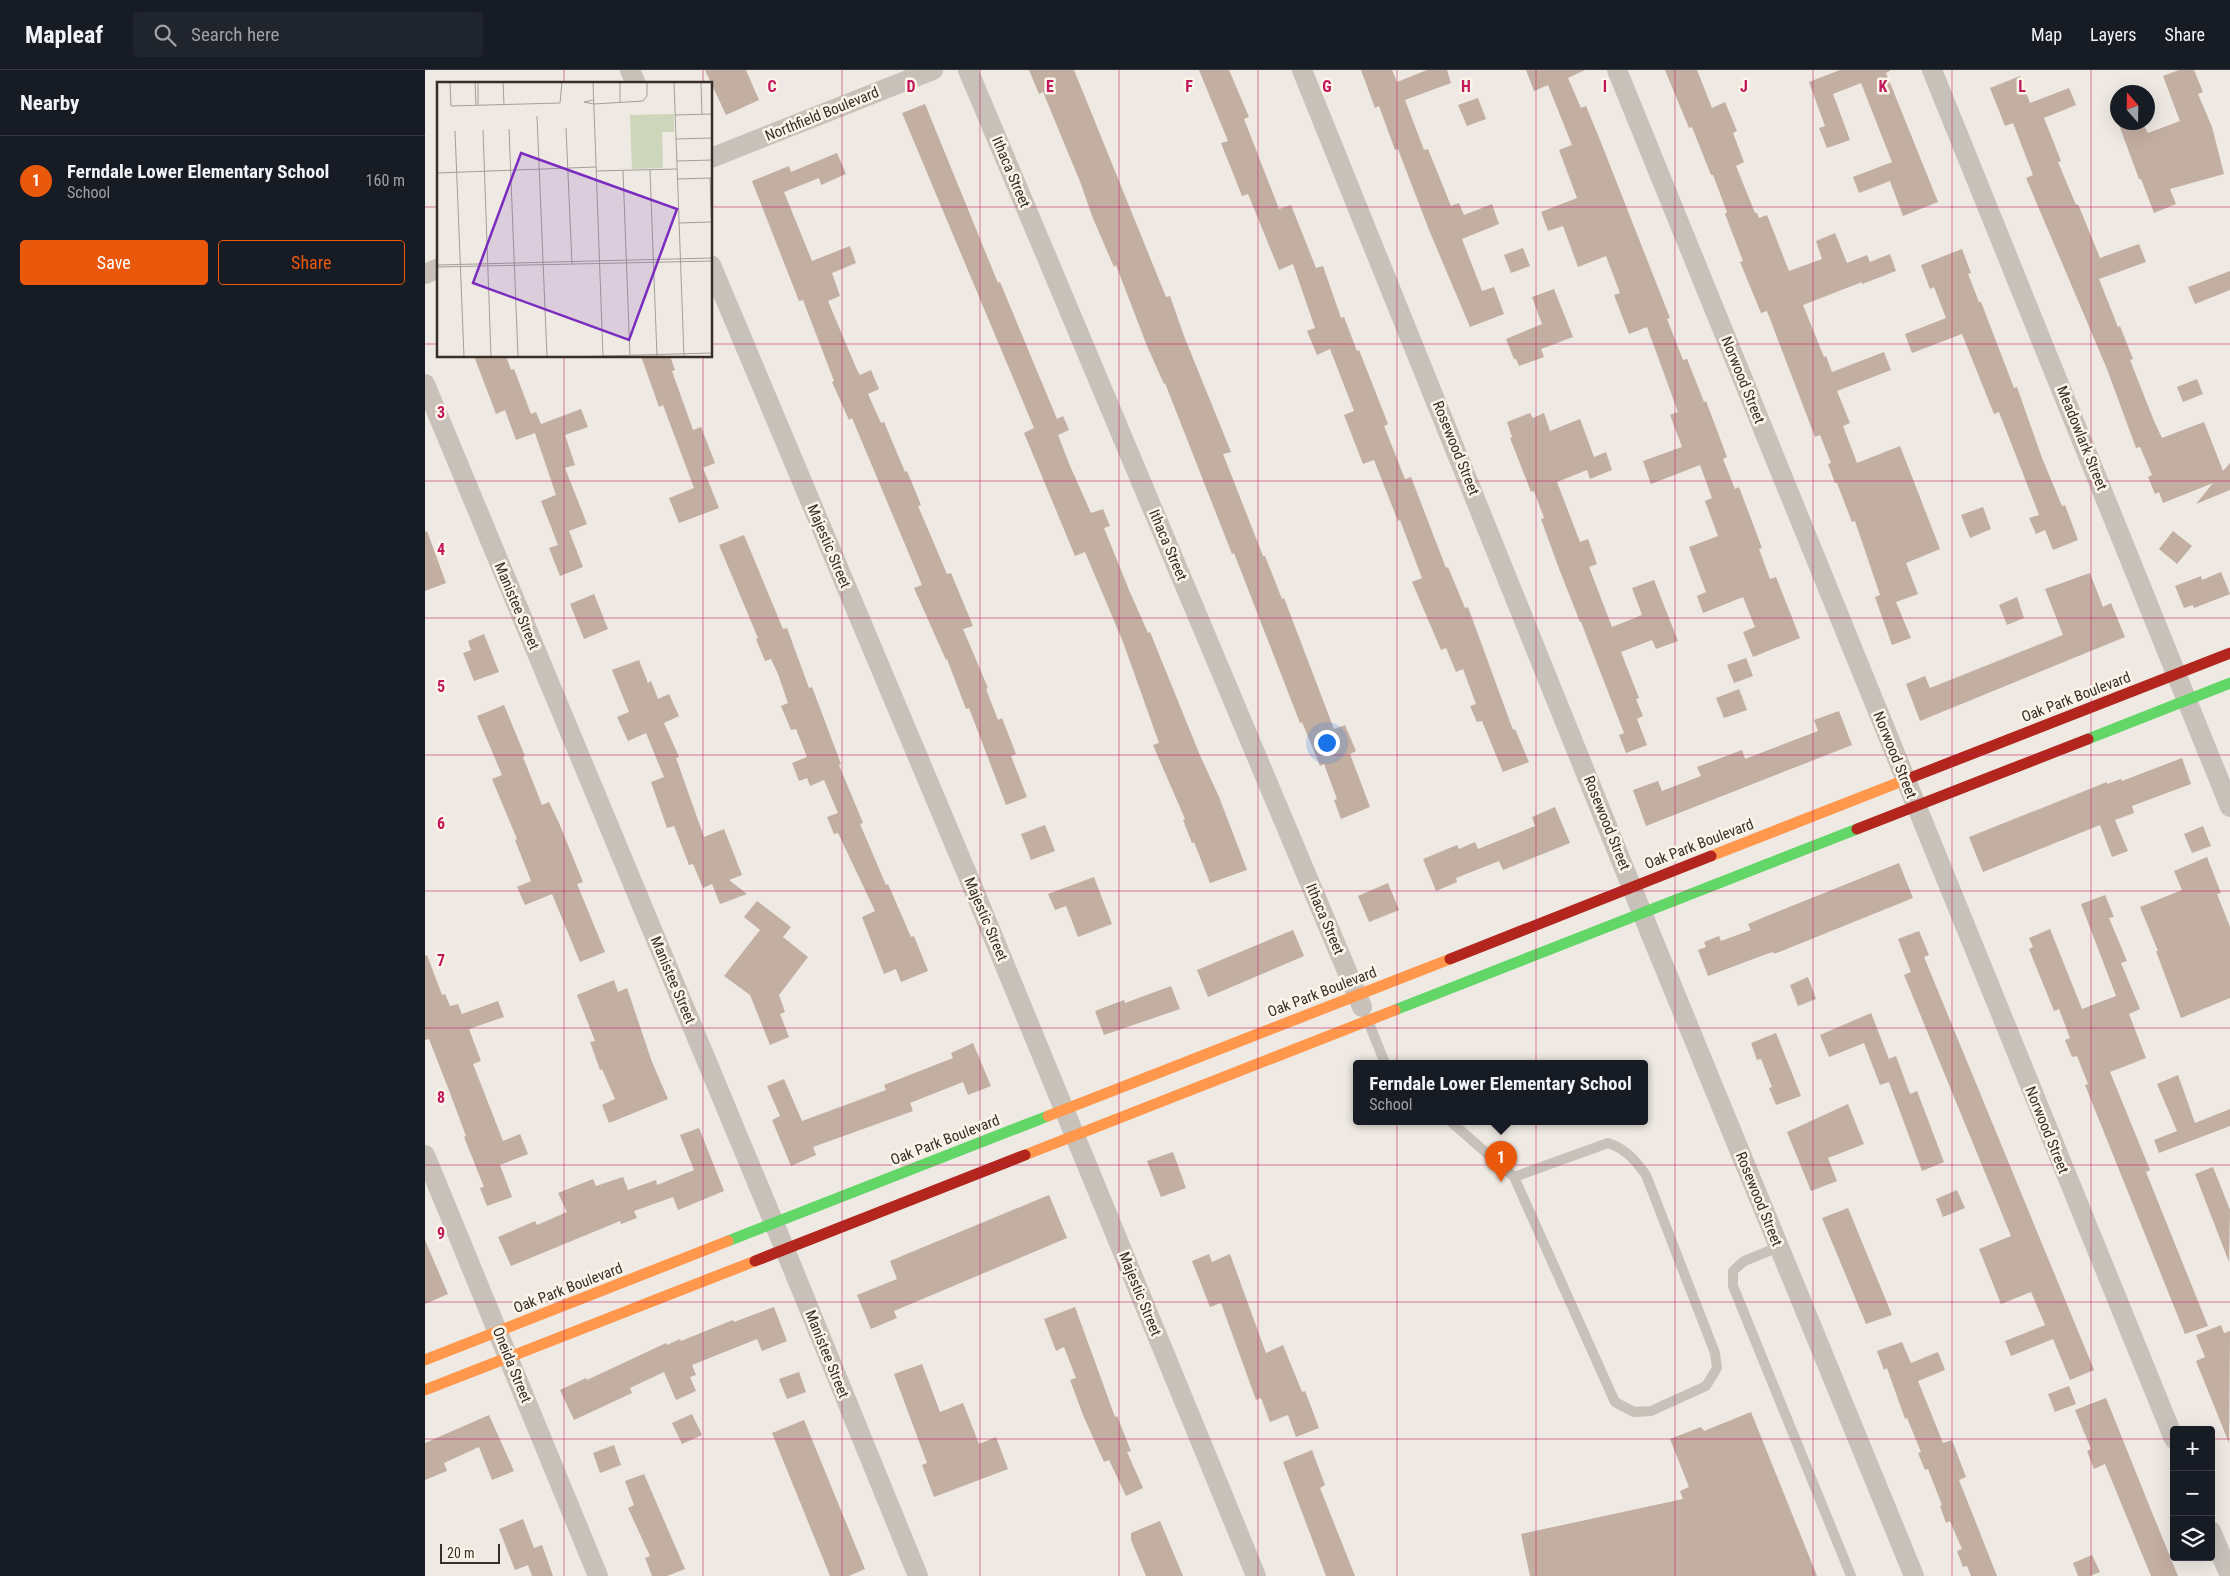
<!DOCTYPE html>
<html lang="en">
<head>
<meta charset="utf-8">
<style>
  body { margin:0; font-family:"Roboto Condensed",sans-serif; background:#20242c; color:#f1f3f6 }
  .controls { position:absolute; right:15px; bottom:15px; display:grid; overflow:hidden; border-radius:5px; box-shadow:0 5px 20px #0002 }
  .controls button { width:45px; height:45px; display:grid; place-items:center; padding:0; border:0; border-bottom:1px solid #363941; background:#171b24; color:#f1f3f6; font:25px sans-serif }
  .compass { position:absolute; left:1685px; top:15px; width:45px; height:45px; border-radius:50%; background:#171b24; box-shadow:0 5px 20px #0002; rotate:340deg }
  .scale { position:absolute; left:15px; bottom:12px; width:60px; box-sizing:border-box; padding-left:5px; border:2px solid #382e28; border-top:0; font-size:14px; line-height:18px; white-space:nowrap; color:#382e28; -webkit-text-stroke:4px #fbf4e8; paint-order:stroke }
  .you { position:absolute; left:901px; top:672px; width:18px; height:18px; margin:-12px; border:4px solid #fff; border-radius:50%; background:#1a73e8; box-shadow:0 0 0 8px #1a73e833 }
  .badge { display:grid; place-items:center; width:32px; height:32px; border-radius:50%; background:#ea580c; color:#fff; font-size:16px; font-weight:700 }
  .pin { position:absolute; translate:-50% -41px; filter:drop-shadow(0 1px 2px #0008) }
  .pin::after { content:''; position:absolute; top:26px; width:18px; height:15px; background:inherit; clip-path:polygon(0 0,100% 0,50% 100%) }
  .popup { position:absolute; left:928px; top:990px; width:295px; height:65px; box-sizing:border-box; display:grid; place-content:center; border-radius:5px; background:#171b24; filter:drop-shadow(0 1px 4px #0005); font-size:16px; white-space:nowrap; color:#9ea1a6 }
  .popup b { font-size:19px; color:#f1f3f6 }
  .popup::after { content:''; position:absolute; left:50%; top:100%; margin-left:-10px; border:10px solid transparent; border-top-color:#171b24 }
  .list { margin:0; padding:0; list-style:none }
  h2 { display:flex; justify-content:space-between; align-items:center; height:65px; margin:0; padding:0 20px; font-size:21px }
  h2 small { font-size:16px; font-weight:400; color:#9ea1a6 }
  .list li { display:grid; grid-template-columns:32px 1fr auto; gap:15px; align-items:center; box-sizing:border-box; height:90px; padding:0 20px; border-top:1px solid #363941 }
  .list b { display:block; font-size:19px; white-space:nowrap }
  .list p { margin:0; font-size:16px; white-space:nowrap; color:#9ea1a6 }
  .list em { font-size:16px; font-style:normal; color:#9ea1a6 }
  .actions { display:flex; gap:10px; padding:15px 20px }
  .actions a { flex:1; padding:11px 0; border:1px solid #ea580c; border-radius:5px; text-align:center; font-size:18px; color:#ea580c }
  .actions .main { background:#ea580c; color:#fff }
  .icon { flex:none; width:28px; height:28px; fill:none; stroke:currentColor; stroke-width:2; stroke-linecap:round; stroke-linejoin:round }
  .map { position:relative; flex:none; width:1805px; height:1506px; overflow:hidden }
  header { display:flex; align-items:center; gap:30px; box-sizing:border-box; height:70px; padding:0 25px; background:#171b24; border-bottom:1px solid #363941 }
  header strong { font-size:24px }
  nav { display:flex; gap:28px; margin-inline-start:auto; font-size:18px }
  .search { width:350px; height:45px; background:#20242c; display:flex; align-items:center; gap:12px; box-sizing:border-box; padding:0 18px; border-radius:5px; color:#9ea1a6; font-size:19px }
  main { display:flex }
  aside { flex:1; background:#171b24 }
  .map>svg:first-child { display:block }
</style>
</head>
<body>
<header>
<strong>Mapleaf</strong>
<div class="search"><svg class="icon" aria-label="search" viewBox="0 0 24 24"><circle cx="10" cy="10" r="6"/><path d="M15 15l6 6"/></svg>Search here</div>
<nav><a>Map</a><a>Layers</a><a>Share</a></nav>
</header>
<main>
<aside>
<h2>Nearby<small></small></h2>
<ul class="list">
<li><span class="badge">1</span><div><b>Ferndale Lower Elementary School</b><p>School</p></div><em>160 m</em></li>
</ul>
<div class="actions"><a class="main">Save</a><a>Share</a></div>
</aside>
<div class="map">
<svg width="1805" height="1506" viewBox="0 0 1805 1506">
  <rect width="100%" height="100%" fill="#eee9e2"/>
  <path fill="#c3aea2" d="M280,0H321L334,30L301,45Z
    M604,0H649L741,227L745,226L759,266L806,382L798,384L838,486H840L857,529L859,528L909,659L920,655L931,681L925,684L945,737L916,749L909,730L912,729L899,694L895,696L877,652L875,653L809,483L807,484L740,313L739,314L722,276L691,195L689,197L667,146L656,114L618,22L614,24Z
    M774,0H804L824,47L819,49L854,139L866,135L891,198L898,196L916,248L919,247L932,281L934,280L963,354L959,356L980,409L986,407L1021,498L1023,497L1040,538L1043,537L1088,660L1090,659L1104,692L1078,702L1057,651L1052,652L1045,636L1051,634L1038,599L1031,602L1021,578L1016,580L987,512L997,508L975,450L973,451L949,390L938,394L919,345L929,341L905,279L892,285L882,261L890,258L868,194L854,200L823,124L817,126L796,73L803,71Z
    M936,0H967L972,12L1002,0H1022L1026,13L980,30L999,80L1003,79L1026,136L1034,133L1039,145L1067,134L1074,154L1037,169L1057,221L1069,217L1079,244L1045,257L1004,160L973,79L970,80L954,36L950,38Z
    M1101,0H1160L1143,8L1156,38L1161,36L1175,70L1245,248L1242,249L1258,290L1262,289L1279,332L1281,331L1302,387L1298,389L1310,419L1314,417L1337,478L1334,479L1345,509L1351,507L1375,568L1328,587L1318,562L1330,557L1318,527L1278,543L1272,526L1281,522L1264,477L1293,466L1280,431L1287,428L1275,395L1226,414L1218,391L1257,377L1245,345L1253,342L1222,257L1204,264L1189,225L1195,223L1181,186L1153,197L1138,156L1123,161L1116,142L1152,128L1134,80L1147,75L1123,15L1109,21Z
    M1240,0H1272L1287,38L1300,32L1312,61L1308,63L1319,92L1311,96L1330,143H1332L1334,148L1342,145L1364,201L1397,189L1391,171L1410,163L1422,193L1442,185L1445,192L1465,184L1471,201L1437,214V212L1378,235L1399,287L1401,286L1407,302L1459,282L1466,300L1412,321L1425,353L1418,356L1432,393L1475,376L1515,479L1481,493L1493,524L1471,532L1486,568L1467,575L1450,527L1455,525L1430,451L1427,452L1412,413H1410L1403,394L1406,393L1395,365L1390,367L1342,241L1336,243L1315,192L1318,191L1300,144L1302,142L1288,105H1286L1267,57L1264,58Z
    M1415,0H1466L1461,3L1513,132L1478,146L1465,111L1434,123L1428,107L1467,92L1436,13L1408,24L1425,70L1402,78L1394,58L1400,56L1384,12Z
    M1754,0H1769L1778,22L1773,24L1787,57L1799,104L1745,119L1751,134L1729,143L1716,109H1714L1693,52H1717L1723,63L1755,51L1738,6Z
    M1595,6L1605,33L1644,18L1651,35L1619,48L1636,91L1633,92L1651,135L1653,134L1675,188L1714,174L1721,192L1674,209L1693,257L1695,256L1708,289L1705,290L1729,351L1737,368L1779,352L1798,401L1805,393V420L1771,434L1788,413L1738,433L1734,422L1730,424L1723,407L1727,405L1715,377L1711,378L1682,299L1601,108L1608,105L1588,53L1580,56L1565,18Z
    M1053,28L1061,49L1042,56L1033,35Z
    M500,34L573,213L575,212L632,349L638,346L644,360L633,365L645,396L666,443L678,439L685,456L679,458L704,520L723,563L725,562L774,683L794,727L822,800L785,813L769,772L767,773L758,750L760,749L728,675L734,673L698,572L660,482L650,486L599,363L609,358L477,43Z
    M412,83L421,104L396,115L394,108L359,122L387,191L425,176L431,193L407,203L415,226L403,231L432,300L435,305L446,300L454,319L443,324L456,353L459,352L480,402L482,401L496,435L493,436L522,504L526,503L548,556L538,559L563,618L561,619L573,650L577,648L591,684L586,686L602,727L581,735L544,638L541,639L522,589L521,590L489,518L497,515L427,348L424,350L407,312L409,311L378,230L374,231L327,111L364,96L366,102Z
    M1098,178L1105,196L1086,203L1079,185Z
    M1537,179L1546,203L1543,204L1554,232H1556L1589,318L1592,317L1617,388L1637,436L1640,435L1653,470L1628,480L1620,460L1611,464L1604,448L1614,445L1574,342L1569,344L1537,264L1487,283L1480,264L1521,248L1509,217L1505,219L1496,195Z
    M1805,201V220L1770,234L1763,217Z
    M1129,219L1148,267L1116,279L1119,287L1094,296L1091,289H1089L1081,269L1117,254L1107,227Z
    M49,286H81L86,300L89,299L106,344L111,342L116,354L156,339L163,357L140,365L150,395L140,398L162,454L144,461L158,497L135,506L124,478L133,475L116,431L131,425L110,363L91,370L80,340L71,344Z
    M216,286H245L250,300L247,301L268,360L276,357L290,393L278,398L294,438L254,453L244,428L269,418L238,335L234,337Z
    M1772,309L1778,324L1758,332L1752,317Z
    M1105,343L1108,348L1119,343L1125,361L1155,349L1169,387L1181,382L1187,400L1165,409L1162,400L1132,412L1155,472L1163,469L1172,494L1164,497L1187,557L1217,545L1207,518L1229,510L1253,571L1231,579L1227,570L1196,582L1214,628L1211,629L1218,646L1212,649L1222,675L1201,683L1194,665L1199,663L1156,552H1155L1133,496L1116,449L1119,448L1109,421L1106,422L1085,368L1087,367L1082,352Z
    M1558,437L1566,459L1545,468L1536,445Z
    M2,461L21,513L0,521V462Z
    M1748,461L1767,476L1752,494L1734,479Z
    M319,465L358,559L362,558L384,618L387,617L416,694L414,695L438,753L435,754L461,815L463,814L486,867L489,866L503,901L476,912L471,899L459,904L437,847L450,841L413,763L409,764L402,747L413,743L399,710L385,716L382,708L374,711L367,693L382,687L371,659L366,660L356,636L363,633L353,604L346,589L340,591L331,569L333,568L294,475Z
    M1796,502L1805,524L1769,538L1768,535L1759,538L1750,516L1776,506L1777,510Z
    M1665,503L1678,537L1686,533L1700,567L1495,651L1481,614L1500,606L1505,618L1638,565L1620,519Z
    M169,524L183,559L159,569L145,534Z
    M1592,527L1599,548L1582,555L1574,535Z
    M59,564L74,602L49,611L38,583L46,580L43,571Z
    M1321,588L1328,606L1309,613L1302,595Z
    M214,590L223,613L226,611L233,629L244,624L254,646L239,653L254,687L251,688L279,767L299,759L317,805L304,810L322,824L295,834L287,814L278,818L268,794L264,795L249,756L242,758L226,712L239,707L221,663L203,671L192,647L204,642L187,600Z
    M1314,619L1322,640L1299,648L1291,628Z
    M79,635L100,686L98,687L117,735L124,732L134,753L158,812L152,814L180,882L155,892L127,824L100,835L92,817L106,811L90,770L92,769L67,709L77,705L52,646Z
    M1414,641L1427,675L1221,756L1208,720L1233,711L1237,721L1276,706L1272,697L1317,680L1320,689L1393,661L1389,650Z
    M1757,688L1766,714L1707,736L1709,743L1690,750L1703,781L1687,787L1675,755L1558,802L1544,767L1682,712V714L1696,709L1697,711Z
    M1130,737L1145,773L1078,800L1074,791L1031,808L1032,812L1011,821L998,789L1032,775L1034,779L1050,772L1053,779L1110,756L1107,747Z
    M620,755L630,781L606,790L596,764Z
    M1778,756L1786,776L1767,783L1759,764Z
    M1782,787L1796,823L1792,824L1805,857V928L1756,948L1731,881H1733L1715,837L1757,820L1749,801Z
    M1474,793L1488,828L1349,884L1348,882L1336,886L1283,906L1273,880L1281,877L1279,872L1294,866L1296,871L1326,860L1323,854L1337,848Z
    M669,807L687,854L653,867L641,836L630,840L623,824Z
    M963,813L974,840L944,852L933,826Z
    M1680,825L1689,847L1684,848L1702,891L1696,893L1715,939L1704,944L1721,988L1685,1002L1725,1100L1721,1102L1783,1256L1760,1264L1660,1015L1663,1014L1652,986L1647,987L1640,970L1645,968L1634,939L1629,941L1604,879L1608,877L1604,868L1625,859L1657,939L1691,926L1656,834Z
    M332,831L366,857L358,867L383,887L354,925L360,942L355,944L364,967L345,975L325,925L299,906L335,860L319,847Z
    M868,860L879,886L783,927L772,900Z
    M1494,861L1504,885L1499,887L1669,1300L1645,1310L1628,1269L1586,1286L1580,1271L1620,1255L1606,1222L1576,1234L1554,1179L1586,1166L1479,905L1486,902L1473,869Z
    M2,885L17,925L20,924L25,936L33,934L37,944L73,931L79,947L44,959L56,991L48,994L78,1071L95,1064L103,1084L75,1095L87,1127L62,1136L55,1118L59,1117L39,1067L41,1066L25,1023L4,969L0,970V886Z
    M1383,907L1391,929L1373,936L1365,915Z
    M189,910L193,922L202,918L227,992L243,1029L184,1053L177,1035L190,1029L177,999L175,1000L165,972L170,971L152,925Z
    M746,916L755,939L679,965L670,941L699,930L700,933Z
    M1446,943L1464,989L1471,986L1485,1024L1492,1021L1519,1092L1497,1101L1464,1012L1455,1015L1439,973L1404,987L1395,965Z
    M1351,963L1376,1026L1351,1035L1344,1018L1347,1017L1336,989L1332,990L1326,973Z
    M548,973L566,1016L543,1025L538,1012L485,1033L488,1041L388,1077L391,1085L366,1096L347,1050L355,1046L342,1016L359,1009L377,1051L461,1020L459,1015L528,988L526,983Z
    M1753,1005L1770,1053L1805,1039V1056L1734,1083L1729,1070L1752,1061L1732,1014Z
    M1423,1034L1439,1074L1403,1088L1412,1111L1386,1121L1362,1062Z
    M274,1058L299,1121L253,1140L248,1127L209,1141L212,1148L196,1154L195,1151L86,1196L73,1167L110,1151L112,1155L142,1142L133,1123L168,1109L171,1116L198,1107L203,1120L231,1110L232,1115L269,1100L255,1065Z
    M748,1082L761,1118L736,1127L722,1091Z
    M1788,1097L1805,1140L1804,1192L1770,1104Z
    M1532,1120L1540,1138L1518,1147L1511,1129Z
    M624,1125L642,1168L469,1241L472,1248L446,1259L432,1225L472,1209L465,1191Z
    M1423,1138L1467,1245L1441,1254L1397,1148Z
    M0,1170L23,1224L0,1234Z
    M784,1184L787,1192L805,1184L841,1283L858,1275L877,1322L880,1321L894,1358L871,1367L863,1345L845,1352L836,1328L831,1330L796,1233L785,1237L767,1191Z
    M349,1237L362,1271L337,1281L332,1269L267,1295L271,1305L265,1307L271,1321L251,1330L239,1302L205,1318L207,1323L149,1350L135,1320L161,1308L162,1310L241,1273L242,1275L255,1269L256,1271L308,1250L309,1252Z
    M650,1237L690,1347L692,1346L706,1381L702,1382L718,1418L701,1426L684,1390L679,1392L658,1345L645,1310L651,1308L639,1277L631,1281L619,1249Z
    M1796,1255L1799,1263L1805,1261L1804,1373L1771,1291L1780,1287L1771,1265Z
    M1477,1272L1486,1293L1513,1282L1520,1300L1493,1311L1518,1373L1527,1370L1541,1407L1534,1410L1572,1506H1546L1542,1496L1538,1497L1532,1481L1537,1479L1525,1451L1521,1453L1515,1436L1517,1435L1503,1399L1500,1400L1493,1383L1496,1382L1482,1348L1480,1349L1462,1298L1459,1300L1452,1281Z
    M497,1294L515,1342L538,1333L554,1374L571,1367L583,1399L509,1427L497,1395L502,1393L469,1304Z
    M374,1302L381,1322L362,1329L354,1309Z
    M1644,1316L1651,1334L1630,1342L1623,1324Z
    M1681,1328L1724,1435L1753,1506H1726L1680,1394L1669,1399L1662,1381L1666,1379L1650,1340Z
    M1326,1342L1392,1506H1105L1096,1464L1258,1429L1255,1421L1264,1417L1245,1369L1276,1357L1279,1361Z
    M267,1344L277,1365L257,1374L247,1353Z
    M64,1345L89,1401L67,1410L54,1377L19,1393L22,1401L0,1410V1373Z
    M379,1350L440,1499L424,1506H405L347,1363Z
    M189,1375L196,1395L175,1403L168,1383Z
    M887,1380L900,1415L895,1418L930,1506H901L858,1392Z
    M219,1404L260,1499L242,1506H227L220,1488L225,1486L203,1438L209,1435L200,1411Z
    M98,1449L109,1478L117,1475L128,1506H107L103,1495L90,1500L74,1459Z
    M735,1451L758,1506H721L706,1470V1463Z
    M1667,1485L1675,1502L1665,1506H1653L1648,1493Z"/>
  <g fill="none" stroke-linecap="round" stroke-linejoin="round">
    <path stroke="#c7c1ba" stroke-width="10" d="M943,951L960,993
      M1025,1051L1089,1107L1190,1332L1209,1342L1226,1341L1281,1316L1292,1298L1290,1283L1221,1105C1210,1090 1201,1079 1183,1073L1089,1107
      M1354,1177L1319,1191L1308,1201V1216L1426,1506"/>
    <path stroke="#c7c1ba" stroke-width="20" d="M205,0L211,14
      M543,0L937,937
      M877,0L1224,860L1489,1506
      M1192,0L1749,1369
      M1507,0L1805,737
      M286,88L508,0
      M286,195L548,818L831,1506
      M0,204L14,198
      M0,314L354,1165L493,1506
      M0,1085L173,1506
      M1786,1461L1805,1506"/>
    <path stroke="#63d668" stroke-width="11" d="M1663,669L1805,613
      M970,940L1432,759
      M303,1171L623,1046"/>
    <path stroke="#ff974d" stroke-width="11" d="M1286,786L1480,710
      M623,1046L1025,889
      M600,1085L970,940
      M0,1290L303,1171
      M0,1320L330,1191"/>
    <path stroke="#b3261e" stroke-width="11" d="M1480,710L1805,583
      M1432,759L1663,669
      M1025,889L1286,786
      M330,1191L600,1085"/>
  </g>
  <path fill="none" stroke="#c2185b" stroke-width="1" stroke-opacity="0.55" d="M139,0V14M278,0V14M417,0V1506M555,0V1506M694,0V1506M833,0V1506M972,0V1506M1111,0V1506M1250,0V1506M1388,0V1506M1527,0V1506M1666,0V1506M0,137H14M286,137H1805M0,274H14M286,274H1805M139,286V1506M278,286V1506M0,411H1805M0,548H1805M0,685H1805M0,821H1805M0,958H1805M0,1095H1805M0,1232H1805M0,1369H1749M1786,1369H1805"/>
  <g text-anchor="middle" stroke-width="5" stroke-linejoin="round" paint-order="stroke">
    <g font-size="15" fill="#382e28" stroke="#fbf4e8">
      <text transform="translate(397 44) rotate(-22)" y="5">Northfield Boulevard</text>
      <text transform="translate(586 102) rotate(67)" y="5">Ithaca Street</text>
      <text transform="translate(1318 310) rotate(68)" y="5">Norwood Street</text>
      <text transform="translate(1657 368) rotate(68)" y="5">Meadowlark Street</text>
      <text transform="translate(1031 378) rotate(68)" y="5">Rosewood Street</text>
      <text transform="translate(743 475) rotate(67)" y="5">Ithaca Street</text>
      <text transform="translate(404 476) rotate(67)" y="5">Majestic Street</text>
      <text transform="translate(92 536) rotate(67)" y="5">Manistee Street</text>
      <text transform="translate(1651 627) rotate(-21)" y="5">Oak Park Boulevard</text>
      <text transform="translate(1470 685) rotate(68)" y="5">Norwood Street</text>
      <text transform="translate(1182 753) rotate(68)" y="5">Rosewood Street</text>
      <text transform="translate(1274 774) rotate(-21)" y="5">Oak Park Boulevard</text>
      <text transform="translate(561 849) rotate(67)" y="5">Majestic Street</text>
      <text transform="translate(900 849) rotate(67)" y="5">Ithaca Street</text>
      <text transform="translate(248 910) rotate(67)" y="5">Manistee Street</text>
      <text transform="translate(897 922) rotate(-21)" y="5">Oak Park Boulevard</text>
      <text transform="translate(1622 1060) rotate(68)" y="5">Norwood Street</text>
      <text transform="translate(520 1070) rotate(-21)" y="5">Oak Park Boulevard</text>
      <text transform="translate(1334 1129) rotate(68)" y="5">Rosewood Street</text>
      <text transform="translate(143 1218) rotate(-21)" y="5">Oak Park Boulevard</text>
      <text transform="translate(715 1224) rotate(68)" y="5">Majestic Street</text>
      <text transform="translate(402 1284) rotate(68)" y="5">Manistee Street</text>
      <text transform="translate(87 1295) rotate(68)" y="5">Oneida Street</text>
    </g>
  </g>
  <g transform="translate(12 12)">
    <rect width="275" height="275" fill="#eee9e2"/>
    <path d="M237,32V50H225L226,86L195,87L193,33Z" fill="#cdd5ba"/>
    <path fill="none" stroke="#a59e98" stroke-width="1" d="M13,0L14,24L123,21L125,0M38,0L39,23M41,0V23M66,0L67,23M156,0L166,275M183,0V21M237,0L247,275M264,0L265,33M156,18L147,20L157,22M157,22L206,19L210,14V0M238,33L275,32M100,34L110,275M129,46L135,182M72,47L81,275M46,48L54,275M18,49L27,275M239,57L275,56M240,79L275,78M213,88L220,275M159,89L240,87M186,89L193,275M0,91L159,85M273,96L275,151M241,97L274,96M242,141L274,140M0,183L275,176M0,185L275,179M130,275L275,271"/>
    <path fill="#7b2cbf" fill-opacity="0.15" stroke="#7b2cbf" stroke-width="2.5" d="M84,71L240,127L192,258L36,201Z"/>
    <rect width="275" height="275" fill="none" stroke="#382e28" stroke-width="2.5"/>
  </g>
  <g font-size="16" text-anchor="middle" font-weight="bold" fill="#c2185b" stroke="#fbf4e8" stroke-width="5" stroke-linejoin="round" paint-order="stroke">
    <text x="347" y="22">C</text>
    <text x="486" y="22">D</text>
    <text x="625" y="22">E</text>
    <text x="764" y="22">F</text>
    <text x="902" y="22">G</text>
    <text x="1041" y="22">H</text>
    <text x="1180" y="22">I</text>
    <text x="1319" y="22">J</text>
    <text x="1458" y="22">K</text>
    <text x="1597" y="22">L</text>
    <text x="16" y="348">3</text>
    <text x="16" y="485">4</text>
    <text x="16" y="622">5</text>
    <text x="16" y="759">6</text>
    <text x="16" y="896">7</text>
    <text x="16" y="1033">8</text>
    <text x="16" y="1169">9</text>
  </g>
</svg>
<div class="controls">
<button>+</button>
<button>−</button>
<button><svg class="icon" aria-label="layers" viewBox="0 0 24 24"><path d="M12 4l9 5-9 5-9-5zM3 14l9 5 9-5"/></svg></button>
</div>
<svg class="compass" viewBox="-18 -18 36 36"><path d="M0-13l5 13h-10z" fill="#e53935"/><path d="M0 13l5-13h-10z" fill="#9ea1a6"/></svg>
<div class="scale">20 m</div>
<div class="you"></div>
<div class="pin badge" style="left:1076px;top:1112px">1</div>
<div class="popup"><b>Ferndale Lower Elementary School</b>School</div>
</div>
</main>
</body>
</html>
